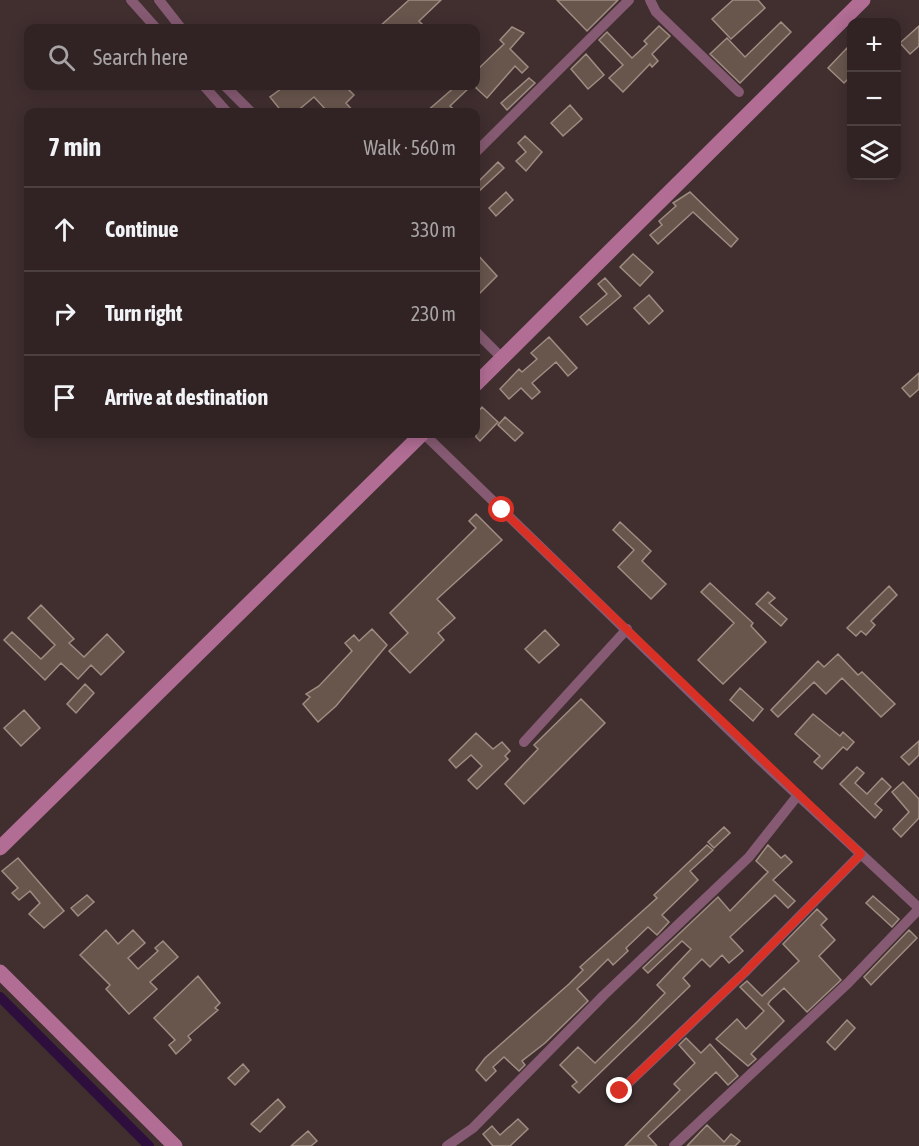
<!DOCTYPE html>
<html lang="en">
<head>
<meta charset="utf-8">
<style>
  body { margin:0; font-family:"Asap Condensed",sans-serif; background:#3d2f31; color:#f1f3f6 }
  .controls { position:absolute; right:18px; top:18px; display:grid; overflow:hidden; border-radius:12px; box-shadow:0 3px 15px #0003 }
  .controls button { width:54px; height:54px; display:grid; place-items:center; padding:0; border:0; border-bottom:2px solid #4c4041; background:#312324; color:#f1f3f6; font:30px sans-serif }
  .stop { position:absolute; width:18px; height:18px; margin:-14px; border:4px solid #d93025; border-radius:50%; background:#fff }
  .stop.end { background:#d93025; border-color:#fff; box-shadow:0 2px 6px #0008 }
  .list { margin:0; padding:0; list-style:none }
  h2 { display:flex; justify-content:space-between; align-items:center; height:78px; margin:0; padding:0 24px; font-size:26px }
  h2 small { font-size:20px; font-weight:400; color:#a8a4a6 }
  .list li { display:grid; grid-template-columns:39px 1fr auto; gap:18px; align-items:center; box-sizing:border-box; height:84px; padding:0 24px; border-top:2px solid #4c4041 }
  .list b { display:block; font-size:22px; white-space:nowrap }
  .list em { font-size:20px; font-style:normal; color:#a8a4a6 }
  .icon { flex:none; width:33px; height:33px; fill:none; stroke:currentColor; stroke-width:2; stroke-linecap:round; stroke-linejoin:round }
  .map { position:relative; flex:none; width:919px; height:1146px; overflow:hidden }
  .search { position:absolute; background:#312324; box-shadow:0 3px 15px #0003; left:24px; top:24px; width:456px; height:66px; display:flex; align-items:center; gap:15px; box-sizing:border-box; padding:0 21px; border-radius:12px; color:#a8a4a6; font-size:22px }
  .panel { position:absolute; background:#312324; box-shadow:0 3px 15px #0003; left:24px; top:108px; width:456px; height:330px; border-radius:12px }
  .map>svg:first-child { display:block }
</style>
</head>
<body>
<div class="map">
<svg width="919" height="1146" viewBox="0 0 919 1146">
  <rect width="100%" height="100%" fill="#412f30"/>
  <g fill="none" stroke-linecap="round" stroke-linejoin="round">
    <path stroke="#2e0e3d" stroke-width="10" d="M0,997L149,1146"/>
  </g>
  <path fill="#68564d" stroke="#9f8c82" stroke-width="1.5" d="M409,0H441L419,21L426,28H378Z
    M557,0H618L587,31Z
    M733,0H758L765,8L731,39L712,19Z
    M781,22L791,32L740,83L710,54L727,38L745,57Z
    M659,26L670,36L652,54L658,61L652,67L650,64L623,92L609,78L623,65L599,40L607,32L632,58L647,44L644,41Z
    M919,26V46L910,54L900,43Z
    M512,27L524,33L510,49L528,67L522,73L515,66L487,98L476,88V71L504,44L500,40Z
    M847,48L852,53V75L844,83L828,68Z
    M586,54L604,75L588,89L571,69Z
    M529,78L535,83L507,110L501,103Z
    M285,86H345L354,95L346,103L354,112H328L314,97L296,112H282L270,97Z
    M456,86H471L450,106L457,112H426Z
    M570,105L582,119L563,136L551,123Z
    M525,136L542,152L526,171L516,161L526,152L518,143Z
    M498,162L504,168L478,192L476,184Z
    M506,192L513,200L496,216L489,208Z
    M690,192L738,239L731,247L693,212L658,244L650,235L662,225L659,221L676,206L673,203Z
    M476,253L497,276L476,297Z
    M633,254L653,272L640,286L620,267Z
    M605,278L621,296L587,325L580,317L607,294L598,284Z
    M649,295L663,311L649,324L634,308Z
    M549,337L577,368L568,376L556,362L532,383L540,392L532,399L521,388L509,399L500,389L519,369L522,372L537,359L531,353Z
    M919,373V389L910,397L902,388Z
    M482,407L498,422L480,441L476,437V414Z
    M505,417L523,433L515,441L498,425Z
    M476,514L502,540L437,599L455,618L438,633L444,640L410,673L389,651L408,633L390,613L476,528L469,521Z
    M620,522L651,551L642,561L666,584L651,599L618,567L634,550L613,530Z
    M710,583L753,623L751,626L766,642L723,684L698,660L734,623L701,592Z
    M889,586L897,595L871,621L875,625L866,635L861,631L856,636L847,628Z
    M768,592L775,598L769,603L787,619L781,626L756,604Z
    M41,605L74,639L69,643L84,657L107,634L124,652L101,675L91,665L78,679L61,663L45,680L4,640L12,632L41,659L55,645L28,618Z
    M372,629L387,645L336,706L318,722L303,704L310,697L306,694L319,686L352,651L345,643L354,635L359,641Z
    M545,630L559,645L539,663L525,649Z
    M838,654L858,675L862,672L895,704L881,717L842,678L826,694L814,682L778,717L771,710L818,661L824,667Z
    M85,684L94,693L76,713L67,704Z
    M740,688L763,709L753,721L730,700Z
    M581,699L605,723L524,804L505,784L538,749L534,745Z
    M24,710L40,728L21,746L4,728Z
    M813,714L840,736L843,732L854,742L847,750L843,747L822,769L814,762L820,756L795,734Z
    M476,733L493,749L502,742L510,751L505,756L508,759L477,789L468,780L482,766L471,755L456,768L449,760Z
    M919,741V755L909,765L901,757Z
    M857,767L864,773L855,783L867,794L882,778L891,787L875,804L882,810L875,818L840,784Z
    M903,782L919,799V818L901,837L893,829L909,812L892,792Z
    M724,827L730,833L714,848L708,842Z
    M707,845L713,850L690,871L698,880L662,915L669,922L657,935L648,927L626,948L628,951L613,965L608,959L589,978L577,989L588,1001L545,1043L522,1061L525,1065L519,1071L504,1057L493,1067L496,1071L486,1081L476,1070L485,1058L569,984L583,970L580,967L657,898L654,895Z
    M768,845L781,858L785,855L792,862L773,880L795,901L788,908L775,895L730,937L743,951L729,963L722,955L710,967L702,959L683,978L690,986L579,1093L572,1086L577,1082L560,1065L578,1047L595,1063L637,1022L665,993L657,985L691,949L682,941L648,973L643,968L718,897L730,911L768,872L756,861Z
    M18,858L64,911L44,928L29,914L40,903L30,891L19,900L12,893L18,888L2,871Z
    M87,895L94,902L78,916L71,908Z
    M873,896L899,919L892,927L866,903Z
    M817,909L827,919L821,925L835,940L819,956L841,980L807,1012L784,988L770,1001L768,1004L784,1021L751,1054L756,1059L748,1066L716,1039L737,1019L746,1029L764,1011L740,987L747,981L762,996L799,961L783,944Z
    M106,930L118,944L133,930L145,943L128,958L138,969L158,951L155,948L163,941L178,957L150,982L157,989L129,1014L106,989L110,985L80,955Z
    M909,930L917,938L871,985L864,977Z
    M198,976L220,1003L215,1008L218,1010L188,1036L191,1040L176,1054L169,1045L175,1040L154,1018Z
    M847,1020L855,1028L835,1050L827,1042Z
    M686,1038L701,1053L710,1044L738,1076L728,1085L716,1072L648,1136L657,1146H625L680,1090L674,1084L695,1063L679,1045Z
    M243,1064L249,1071L235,1085L228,1078Z
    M278,1099L285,1107L260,1132L251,1124Z
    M518,1119L528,1129L510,1146H493L483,1134L492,1126L500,1135Z
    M707,1125L724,1142L731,1134L740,1141L735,1146H687Z
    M308,1131L317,1141L311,1146H291Z"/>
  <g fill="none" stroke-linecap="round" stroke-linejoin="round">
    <path stroke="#855a72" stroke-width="10" d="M131,0L156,28
      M159,0L181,28
      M650,0L656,12L739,92
      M204,86L227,112
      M225,86L251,112
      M476,152L629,0
      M476,332L502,358
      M424,434L761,761L919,908
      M524,742L627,629
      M620,1091L744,973L861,854
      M447,1146L473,1128L604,995L749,857L798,795
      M674,1146L848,983L919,909"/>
    <path stroke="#b16d94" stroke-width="15" d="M476,384L863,0
      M0,848L422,434
      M0,972L175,1146"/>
  </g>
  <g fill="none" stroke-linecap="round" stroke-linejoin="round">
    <path stroke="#d93025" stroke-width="8" d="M502,510L861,854L744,973L620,1091"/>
  </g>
</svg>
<div class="controls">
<button>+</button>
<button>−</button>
<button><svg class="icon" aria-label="layers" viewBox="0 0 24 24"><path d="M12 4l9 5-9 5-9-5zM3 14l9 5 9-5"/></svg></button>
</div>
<div class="stop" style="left:502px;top:510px"></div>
<div class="stop end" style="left:620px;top:1091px"></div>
<div class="search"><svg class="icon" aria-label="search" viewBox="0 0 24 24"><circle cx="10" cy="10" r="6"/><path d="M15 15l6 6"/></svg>Search here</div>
<section class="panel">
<h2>7 min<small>Walk · 560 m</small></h2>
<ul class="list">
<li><svg class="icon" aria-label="ahead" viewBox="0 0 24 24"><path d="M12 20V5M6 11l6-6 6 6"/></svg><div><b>Continue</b></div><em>330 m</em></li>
<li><svg class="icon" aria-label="right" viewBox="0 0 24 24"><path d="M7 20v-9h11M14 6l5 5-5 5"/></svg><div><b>Turn right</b></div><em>230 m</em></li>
<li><svg class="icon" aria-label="arrive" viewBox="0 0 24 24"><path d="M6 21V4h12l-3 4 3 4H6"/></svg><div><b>Arrive at destination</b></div></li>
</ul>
</section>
</div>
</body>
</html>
